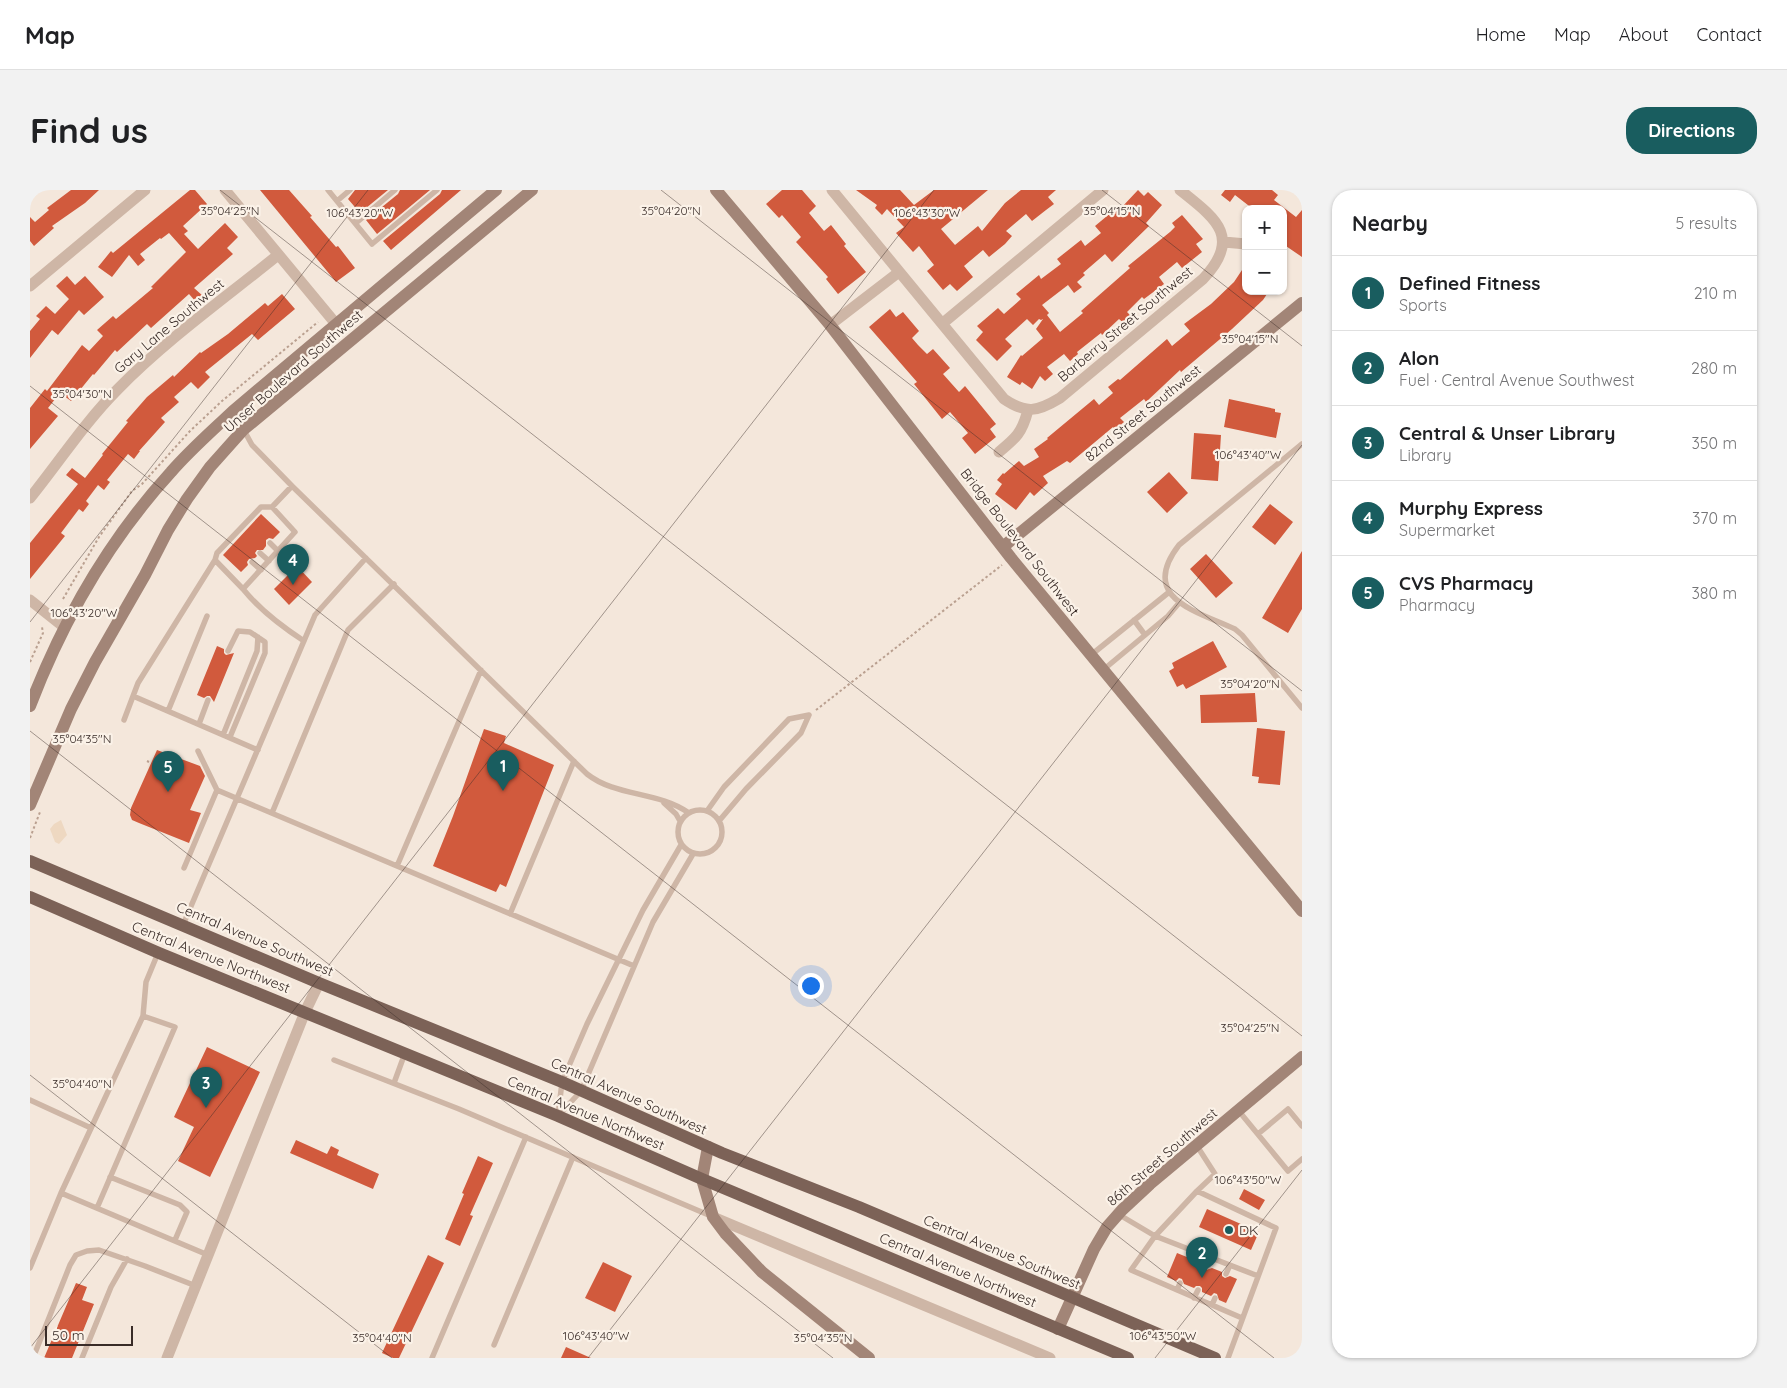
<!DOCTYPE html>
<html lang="en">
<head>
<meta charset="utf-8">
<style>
  body { margin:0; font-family:Quicksand,sans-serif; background:#f2f2f2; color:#202124 }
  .controls { position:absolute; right:15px; top:15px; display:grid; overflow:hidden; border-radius:10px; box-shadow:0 1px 4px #0004 }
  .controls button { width:45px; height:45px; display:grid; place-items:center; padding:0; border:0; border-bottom:1px solid #e0e0e0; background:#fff; color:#202124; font:25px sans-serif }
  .scale { position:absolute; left:15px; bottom:12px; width:88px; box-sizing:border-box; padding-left:5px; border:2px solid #392c28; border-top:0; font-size:14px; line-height:18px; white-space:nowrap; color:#392c28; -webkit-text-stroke:4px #fbf2e8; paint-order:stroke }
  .you { position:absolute; left:780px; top:795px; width:18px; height:18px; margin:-12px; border:4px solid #fff; border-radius:50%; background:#1a73e8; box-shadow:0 0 0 8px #1a73e833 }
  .badge { display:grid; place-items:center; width:32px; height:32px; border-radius:50%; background:#195d5f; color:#fff; font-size:16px; font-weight:700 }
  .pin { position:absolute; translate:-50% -41px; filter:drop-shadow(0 1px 2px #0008) }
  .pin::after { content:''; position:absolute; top:26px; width:18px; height:15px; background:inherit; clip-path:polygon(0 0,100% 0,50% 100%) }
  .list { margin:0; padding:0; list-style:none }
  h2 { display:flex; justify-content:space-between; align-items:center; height:65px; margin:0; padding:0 20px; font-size:21px }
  h2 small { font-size:16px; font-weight:400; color:#757577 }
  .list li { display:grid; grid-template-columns:32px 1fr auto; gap:15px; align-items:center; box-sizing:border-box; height:75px; padding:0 20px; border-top:1px solid #e0e0e0 }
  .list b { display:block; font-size:19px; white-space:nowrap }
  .list p { margin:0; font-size:16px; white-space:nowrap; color:#757577 }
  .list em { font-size:16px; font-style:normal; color:#757577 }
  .map { position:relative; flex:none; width:1272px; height:1168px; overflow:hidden; border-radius:20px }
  header { display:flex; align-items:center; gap:30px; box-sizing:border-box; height:70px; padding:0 25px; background:#fff; border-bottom:1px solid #e0e0e0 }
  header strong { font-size:24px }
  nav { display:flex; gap:28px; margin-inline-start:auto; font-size:18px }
  .intro { display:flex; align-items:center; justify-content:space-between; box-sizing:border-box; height:120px; padding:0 30px }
  h1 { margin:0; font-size:35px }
  .button { padding:12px 22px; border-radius:20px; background:#195d5f; color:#fff; font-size:18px; font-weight:700 }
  main { display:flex; gap:30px; padding:0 30px }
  aside { flex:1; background:#fff; border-radius:20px; box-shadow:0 1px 4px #0004 }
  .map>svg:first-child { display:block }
</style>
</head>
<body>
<header>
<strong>Map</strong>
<nav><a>Home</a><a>Map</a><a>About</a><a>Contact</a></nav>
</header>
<div class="intro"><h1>Find us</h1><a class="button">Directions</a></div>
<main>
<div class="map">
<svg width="1272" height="1168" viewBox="0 0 1272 1168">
  <rect width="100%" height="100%" fill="#f4e7db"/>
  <path fill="#eed8c1" d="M31,630L37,645L29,654L25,652L20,639L24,634Z"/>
  <path fill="#d15a3d" d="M41,0H69L55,13L22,36L24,38L4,56L0,51V27L5,32L19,20L17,18Z
    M160,0H165L177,14L153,36L158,41L154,44L168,59L195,33L208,47L197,58L203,64L164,98L173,106L166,112L159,104L121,138L117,134L87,162L85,160L64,185L63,184L41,211L30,203L18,218L28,226L0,259V218L15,199L17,201L52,155L59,161L73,146L67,140L83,126L86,129L123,98L121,97L156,62L139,43L131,49L130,48L110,64L115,70L108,76L99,65L82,87L68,77L81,61L83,63Z
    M230,0H259L282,26L280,27L306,57L308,56L325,78L306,92Z
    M325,0H358L330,23L318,9Z
    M370,0H400L347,44L336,30L368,4Z
    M412,0H431L361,60L353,51L410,4Z
    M752,0H772L786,16L779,23L794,41L801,35L816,54L814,56L836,82L808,104L796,89L798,87L766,52L771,47L752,25L749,28L736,14Z
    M826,0H870L884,15L904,0H958L911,39L925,55L948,36L952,41L975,13L991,0H1026L1018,7L1024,14L1016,20L1002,31L996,24L976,41L982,46L975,54L959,67L953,60L934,76L943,87L927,101L920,94L913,100L897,81L904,75L889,56L883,62L866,43L874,37L857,19L852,25L845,18L847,15Z
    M1108,0L1114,6L1118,2L1132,15L1116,33L1119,36L1082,72L1075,64L1053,83L1055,85L1047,92L1052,97L1044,103L1038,95L1012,115L1019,123L1017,125L1030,142L1053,123L1051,121L1100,78L1098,76L1140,42L1145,37L1142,33L1152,25L1173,49L1166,54L1172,62L1152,78L1147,72L1129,87L1134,94L1114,109L1112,107L1097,122L1104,129L1097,136L1089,129L1072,145L1071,143L1047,162L1048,164L1040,171L1034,164L1017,177L1023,184L1015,191L1010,186L1002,199L992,192L990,195L977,187L991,165L992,166L1013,148L1006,139L1013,129L1011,130L1009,129L1003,135L997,129L975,149L982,156L967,171L946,150L953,142L947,136L968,118L974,124L991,109L986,104L1009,85L1011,89L1031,74L1027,69L1051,50L1055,56L1071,43L1065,36L1089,16L1091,18Z
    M1195,0H1242L1248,5L1244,10L1266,27L1272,20V67L1253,54V19H1223L1205,5L1200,12L1191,5Z
    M1216,74V101H1239L1233,110L1202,139L1151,182L1150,180L1116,212L1114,209L1090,228L1094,232L1085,240L1083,237L1040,273L1037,271L1013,286L1018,293L1004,306L1000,302L986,320L965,304L972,294L967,290L973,283L974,284L989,271L994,276L1009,267L1004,259L1018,249L1017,248L1064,209L1069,215L1083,203L1078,197L1088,189L1090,190L1137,149L1142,156L1160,141L1154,134L1181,114L1204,92Z
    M37,86L45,95L55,86L74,107L54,125L49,120L28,145L22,140L0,168V141L10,129L6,126L16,116L25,124L39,109L26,96Z
    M252,104L265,119L228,150L222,144L175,182L180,187L168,199L161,192L144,207L149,212L131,228L135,232L109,261H110L104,269L98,264L77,290L80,292L74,300L68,295L56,311L59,314L53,322L49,319L31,343L35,346L0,389V353L48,294L36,285L42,278L55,288L73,265L72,264L98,232L96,231L117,207L143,185L144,187L170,162L171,163L198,144L235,113L238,116Z
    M860,119L866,127L873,122L889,141L882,148L888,155L897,164L903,159L920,178L913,184L929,202L935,196L966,234L960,239L966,247L945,264L932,248L938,243L920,222L912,229L884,194L887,192L839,137Z
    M1199,209L1245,219V222L1251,223L1246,248L1194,237Z
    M1164,243L1191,245L1188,291L1161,289Z
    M1139,282L1158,303L1137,323L1117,302Z
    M1240,314L1263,332L1245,355L1222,337Z
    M231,324L250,342L243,349L239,348L236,350V356L233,360H227L225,363L227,366L225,368L219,369L217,372L218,375L211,382L193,365Z
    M1272,361V419L1258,443L1232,428Z
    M1176,364L1203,393L1186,408L1160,379Z
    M267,376L282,392L259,415L244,399Z
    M1183,451L1197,477L1156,499L1153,494L1147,497L1139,481L1144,478L1142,473Z
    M187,456L194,459V463L196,465L204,463L184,512L180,506H177L174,508L167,505Z
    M1225,503L1227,532L1171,533L1170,505Z
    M1227,538L1255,541L1250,595L1228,593L1229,587L1222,586Z
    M454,539L476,546L474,553L524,575L476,697L470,694L466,702L403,676L423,626Z
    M127,560L170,576L175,586L160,620L171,623L159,653L109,633L102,630L100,625L101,618Z
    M177,857L230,882L180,987L148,971L164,937L144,927Z
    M266,950L297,964L301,956L309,960L307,965L349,984L343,999L260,963Z
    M448,966L463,973L440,1025L443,1026L430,1056L415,1049L434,1004L432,1003Z
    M1214,999L1235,1010L1229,1020L1209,1009Z
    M1177,1019L1229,1042L1221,1060L1169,1037Z
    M1147,1063L1174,1074V1078L1176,1080L1182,1078L1192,1082V1086L1195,1088L1200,1086L1207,1089L1196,1113L1189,1110L1187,1104L1184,1103L1181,1106L1172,1102V1098L1170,1096H1166L1164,1098L1154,1094L1152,1089L1149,1088L1146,1091L1137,1087Z
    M398,1065L414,1073L369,1168H363L352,1163Z
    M573,1072L602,1086L585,1122L555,1108Z
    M46,1093L57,1097L52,1110L64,1114L42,1168H14Z
    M536,1157L561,1168H531Z"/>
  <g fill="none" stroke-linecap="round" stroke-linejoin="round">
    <path stroke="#baa090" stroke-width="2" stroke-dasharray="2.5 2.5" stroke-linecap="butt" d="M33,409L69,347L102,301L112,294L160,241L192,211L288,132
      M0,472L13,443L12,437
      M786,520L972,375
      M117,571L119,572
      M0,648L10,622"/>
    <path stroke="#ceb6a6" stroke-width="5.5" d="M298,0L342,54L407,0
      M307,11L320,0
      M326,33L365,0
      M204,222L222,255L262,296L557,584C586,607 628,601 659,623
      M1272,254L1149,355C1108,408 1166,421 1205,439L1212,445L1272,518
      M242,317L265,342L213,399C230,420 251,436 274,451
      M240,353L248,361
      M230,363L239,371
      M185,370L213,399
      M222,372L231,380
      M1104,430L1115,445
      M198,461L208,441L220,442L235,452V463L200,547
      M1061,465L1138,403
      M1073,480L1138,426L1149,413
      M103,506L228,560
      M138,521L177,426
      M94,530L108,493L185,370L187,363L231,317H242L262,296
      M169,534L178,510
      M193,545L227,461L228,447
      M168,561L187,600L604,776
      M634,613L646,624L650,631
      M648 642a22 22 0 1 1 44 0a22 22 0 1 1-44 0Z
      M677,621L694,597L759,529L779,525
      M242,623L318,440L364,394
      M689,631L716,599L771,543L779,525
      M367,676L451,480
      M154,678L187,600
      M480,724L544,571
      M153,735L285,425L336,368
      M113,826L116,792L128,763
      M304,870L429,919L681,1026
      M364,893L375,863
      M0,910L61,938
      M1208,920L1258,981L1272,969
      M528,926L532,892L557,834L613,720L651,655
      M528,926L551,901L623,732L663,664
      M1228,944L1258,919L1272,936
      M1167,956L1185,984L1167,1001
      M80,987L150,1015L157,1022L145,1050
      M31,1003L178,1065
      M1088,1024L1125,1046L1167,1001L1246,1038L1198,1168
      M1178,1076L1182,1068
      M0,1078L31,1003L113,826L145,837L67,1018
      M1196,1084L1200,1075
      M1147,1100L1150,1093
      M1164,1108L1168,1100
      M1182,1115L1185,1108
      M1212,1128L1101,1080L1125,1046L1228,1086
      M464,1155L543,967
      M3,1168L40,1075L46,1065L57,1061L69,1060L115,1076L166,1096
      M52,1168L81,1097L97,1069
      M402,1168L496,947"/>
    <path stroke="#ceb6a6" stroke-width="11" d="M195,0L306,134
      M802,0L974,209C996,224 1007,222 1030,208L1173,89C1213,47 1185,28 1150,0
      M1194,52L1216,54
      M0,96L115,0
      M913,133L1073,0
      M800,135L869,82
      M969,262C986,248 992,243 998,220
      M0,308C29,272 55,232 88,199C136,150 195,108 248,65
      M0,410L34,437
      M683,1027L1020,1168
      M137,1168L275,822L289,793"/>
    <path stroke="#a28577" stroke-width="12" d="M686,0L800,135L981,368L1272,721
      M974,356L1272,113
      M0,516C33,430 79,350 141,282C160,260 182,241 203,221L466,0
      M0,615L41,519L65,472L115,385L138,340L157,309L180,277L213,240L502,0
      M678,957L672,989L683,1027L695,1043L732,1082L839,1168
      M1028,1139L1064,1059L1077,1037L1092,1020L1120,994L1272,867"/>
    <path stroke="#7c6257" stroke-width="12" d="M0,671L289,793L532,892L692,963L829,1017L1185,1168
      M0,707L129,763L528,926L672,989L1098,1168"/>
  </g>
  <path fill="none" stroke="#392c28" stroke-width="1" stroke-opacity="0.45" d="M190,0L1272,846M631,0L1272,501M1072,0L1272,156M0,196L1244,1168M0,432L338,0M0,541L803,1168M0,885L362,1168M0,1158L904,0M558,1168L1272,255M1125,1168L1272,980"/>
  <circle fill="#195d5f" stroke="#fbf2e8" stroke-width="2" cx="1199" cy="1040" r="5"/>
  <g text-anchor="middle" stroke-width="4.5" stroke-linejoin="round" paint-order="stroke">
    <g font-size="14" fill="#392c28" stroke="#fbf2e8">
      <text transform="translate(1095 134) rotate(-40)" y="5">Barberry Street Southwest</text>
      <text transform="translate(139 136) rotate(-40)" y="5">Gary Lane Southwest</text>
      <text transform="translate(263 181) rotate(-41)" y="5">Unser Boulevard Southwest</text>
      <text transform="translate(1113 223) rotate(-39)" y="5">82nd Street Southwest</text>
      <text transform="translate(990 352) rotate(52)" y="5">Bridge Boulevard Southwest</text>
      <text transform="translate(225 749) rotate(23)" y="5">Central Avenue Southwest</text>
      <text transform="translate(181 767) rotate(22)" y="5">Central Avenue Northwest</text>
      <text transform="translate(599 906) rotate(24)" y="5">Central Avenue Southwest</text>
      <text transform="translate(556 923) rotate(23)" y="5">Central Avenue Northwest</text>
      <text transform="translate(1132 967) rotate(-41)" y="5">86th Street Southwest</text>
      <text transform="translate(972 1062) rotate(23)" y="5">Central Avenue Southwest</text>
      <text transform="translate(928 1080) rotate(23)" y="5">Central Avenue Northwest</text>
    </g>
    <g font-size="14" fill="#392c28" stroke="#fbf2e8" text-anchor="start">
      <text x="1209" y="1045">DK</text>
    </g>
  </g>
  <g font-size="12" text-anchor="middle" fill="#392c28" stroke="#fbf2e8" stroke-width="4.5" stroke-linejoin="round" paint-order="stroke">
    <text x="200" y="25">35°04'25"N</text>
    <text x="1082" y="25">35°04'15"N</text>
    <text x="641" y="25">35°04'20"N</text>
    <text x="330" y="27">106°43'20"W</text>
    <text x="897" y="27">106°43'30"W</text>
    <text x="1220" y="153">35°04'15"N</text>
    <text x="52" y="208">35°04'30"N</text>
    <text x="1218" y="269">106°43'40"W</text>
    <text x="54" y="427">106°43'20"W</text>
    <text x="1220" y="498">35°04'20"N</text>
    <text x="52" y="553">35°04'35"N</text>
    <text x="1220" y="842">35°04'25"N</text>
    <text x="52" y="898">35°04'40"N</text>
    <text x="1218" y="994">106°43'50"W</text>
    <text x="566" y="1150">106°43'40"W</text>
    <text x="1133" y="1150">106°43'50"W</text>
    <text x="352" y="1152">35°04'40"N</text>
    <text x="793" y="1152">35°04'35"N</text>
  </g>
</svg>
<div class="controls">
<button>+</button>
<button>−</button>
</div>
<div class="scale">50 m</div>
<div class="you"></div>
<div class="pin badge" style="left:473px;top:601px">1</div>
<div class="pin badge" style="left:1172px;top:1088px">2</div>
<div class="pin badge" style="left:176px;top:918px">3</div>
<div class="pin badge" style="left:263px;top:395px">4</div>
<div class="pin badge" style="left:138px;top:602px">5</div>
</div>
<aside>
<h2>Nearby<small>5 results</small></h2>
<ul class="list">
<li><span class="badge">1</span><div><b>Defined Fitness</b><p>Sports</p></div><em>210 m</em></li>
<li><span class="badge">2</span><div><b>Alon</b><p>Fuel · Central Avenue Southwest</p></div><em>280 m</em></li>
<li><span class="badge">3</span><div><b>Central &amp; Unser Library</b><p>Library</p></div><em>350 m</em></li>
<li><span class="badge">4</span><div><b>Murphy Express</b><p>Supermarket</p></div><em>370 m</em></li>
<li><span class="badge">5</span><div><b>CVS Pharmacy</b><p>Pharmacy</p></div><em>380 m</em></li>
</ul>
</aside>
</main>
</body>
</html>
